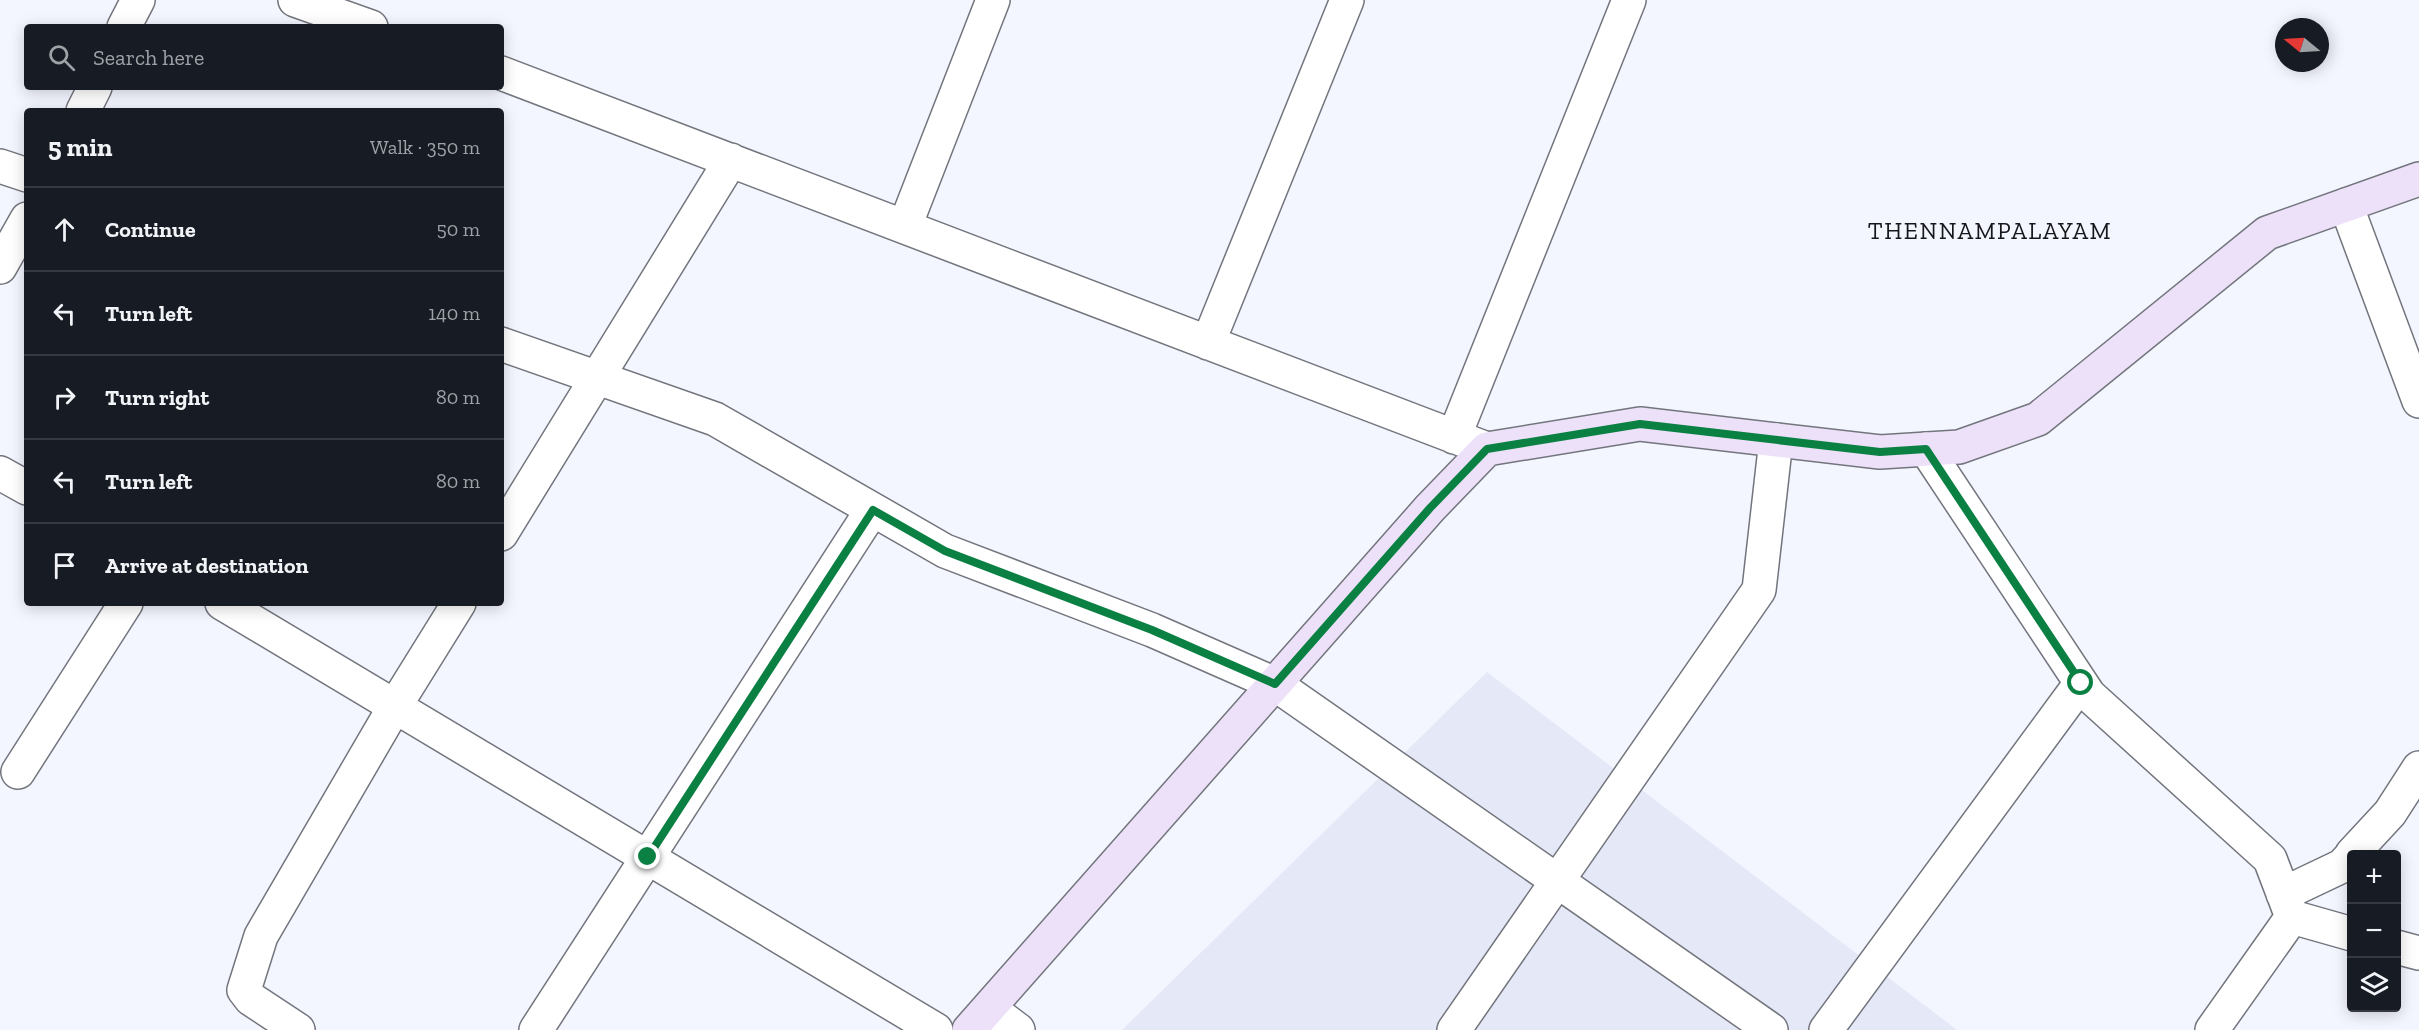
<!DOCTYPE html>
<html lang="en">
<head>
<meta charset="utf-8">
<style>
  body { margin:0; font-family:"Zilla Slab",serif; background:#242831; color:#f1f3f6 }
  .controls { position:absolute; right:18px; bottom:18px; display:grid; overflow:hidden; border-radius:6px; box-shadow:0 3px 15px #0003 }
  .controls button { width:54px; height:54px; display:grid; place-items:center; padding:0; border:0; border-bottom:2px solid #363941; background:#171b24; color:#f1f3f6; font:30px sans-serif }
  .compass { position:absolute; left:2275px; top:18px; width:54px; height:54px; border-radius:50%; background:#171b24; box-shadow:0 3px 15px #0003; rotate:288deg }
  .stop { position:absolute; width:18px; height:18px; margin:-14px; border:4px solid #0b8043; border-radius:50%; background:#fff }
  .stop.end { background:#0b8043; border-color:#fff; box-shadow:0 2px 6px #0008 }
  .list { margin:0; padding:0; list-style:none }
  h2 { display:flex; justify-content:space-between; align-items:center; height:78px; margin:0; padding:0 24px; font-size:26px }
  h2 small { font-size:20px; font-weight:400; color:#9ea1a6 }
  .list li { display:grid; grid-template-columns:39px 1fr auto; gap:18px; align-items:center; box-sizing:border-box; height:84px; padding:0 24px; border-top:2px solid #363941 }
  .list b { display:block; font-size:22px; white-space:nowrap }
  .list em { font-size:20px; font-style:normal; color:#9ea1a6 }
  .icon { flex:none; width:33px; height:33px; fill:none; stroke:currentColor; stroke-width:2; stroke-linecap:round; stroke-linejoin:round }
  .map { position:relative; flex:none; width:2419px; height:1030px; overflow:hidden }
  .search { position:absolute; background:#171b24; box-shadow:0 3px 15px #0003; left:24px; top:24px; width:480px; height:66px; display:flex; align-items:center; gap:15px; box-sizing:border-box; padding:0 21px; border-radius:6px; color:#9ea1a6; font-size:22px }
  .panel { position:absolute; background:#171b24; box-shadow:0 3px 15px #0003; left:24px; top:108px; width:480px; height:498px; border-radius:6px }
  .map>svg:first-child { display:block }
</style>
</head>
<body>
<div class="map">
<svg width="2419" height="1030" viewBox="0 0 2419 1030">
  <rect width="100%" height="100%" fill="#f3f5ff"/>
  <path fill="#e4e8f7" d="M1487,672L1957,1030H1122Z"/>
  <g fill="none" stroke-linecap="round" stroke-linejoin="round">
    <g stroke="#73757d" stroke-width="36">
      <path id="street" d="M295,0L371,27
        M124,27L138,0
        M501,73L1487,449
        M83,111L95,87
        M0,166L27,175
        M2346,205L2419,401
        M905,226L993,0
        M0,267L27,219
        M1208,343L1347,0
        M501,344L715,419L945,551L1152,630L1275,684L1771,1030
        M1454,437L1629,0
        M1926,449L2089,695L2270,859L2292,917L2212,1030
        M0,473L27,488
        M501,534L731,160
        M222,603L936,1030
        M18,772L126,603
        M2352,854L2390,813L2419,768
        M2283,894L2342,866L2352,855
        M2292,917L2352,934
        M2396,947L2419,953
        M989,1008L1018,1030
        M298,1030L251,999L244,990L261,936L395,706L459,603
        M536,1030L872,510
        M1454,1030L1759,590L1776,440
        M1826,1030L2081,683"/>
    </g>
    <g stroke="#73757d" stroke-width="36">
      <path id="secondary" d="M969,1030L1430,508L1487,449L1640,424L1880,452L1959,447L2038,419L2267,233L2419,179"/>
    </g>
    <use href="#street" stroke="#fff" stroke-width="33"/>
    <use href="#secondary" stroke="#ece1f8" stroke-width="33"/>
  </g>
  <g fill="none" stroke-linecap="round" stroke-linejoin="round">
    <path stroke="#0b8043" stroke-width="8" d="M648,857L873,510L945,551L1152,630L1275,684L1430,508L1487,449L1640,424L1880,452L1926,449L2081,683"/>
  </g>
  <g text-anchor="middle" stroke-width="4.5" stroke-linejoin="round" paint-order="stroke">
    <g font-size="24" letter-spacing="1.5" fill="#16171a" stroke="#f3f5ff">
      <text x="1990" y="239">THENNAMPALAYAM</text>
    </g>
  </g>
</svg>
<div class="controls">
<button>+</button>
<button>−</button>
<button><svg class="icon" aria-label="layers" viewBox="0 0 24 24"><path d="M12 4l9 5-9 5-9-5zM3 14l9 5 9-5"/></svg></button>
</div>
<svg class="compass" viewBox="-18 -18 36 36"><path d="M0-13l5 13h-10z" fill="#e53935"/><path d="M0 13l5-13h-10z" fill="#9ea1a6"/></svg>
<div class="stop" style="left:2081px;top:683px"></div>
<div class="stop end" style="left:648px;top:857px"></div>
<div class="search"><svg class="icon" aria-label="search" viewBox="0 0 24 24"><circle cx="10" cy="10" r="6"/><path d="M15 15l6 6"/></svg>Search here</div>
<section class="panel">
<h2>5 min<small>Walk · 350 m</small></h2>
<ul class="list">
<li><svg class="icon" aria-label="ahead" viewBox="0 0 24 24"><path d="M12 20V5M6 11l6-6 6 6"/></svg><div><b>Continue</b></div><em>50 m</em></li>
<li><svg class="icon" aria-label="left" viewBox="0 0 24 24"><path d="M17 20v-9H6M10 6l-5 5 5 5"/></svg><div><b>Turn left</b></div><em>140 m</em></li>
<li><svg class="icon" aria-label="right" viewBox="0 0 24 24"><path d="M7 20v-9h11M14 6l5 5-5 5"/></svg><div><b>Turn right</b></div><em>80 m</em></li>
<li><svg class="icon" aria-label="left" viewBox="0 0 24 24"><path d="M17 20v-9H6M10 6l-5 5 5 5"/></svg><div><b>Turn left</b></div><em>80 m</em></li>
<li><svg class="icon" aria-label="arrive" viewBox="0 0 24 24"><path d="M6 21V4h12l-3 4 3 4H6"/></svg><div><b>Arrive at destination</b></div></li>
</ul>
</section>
</div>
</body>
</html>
